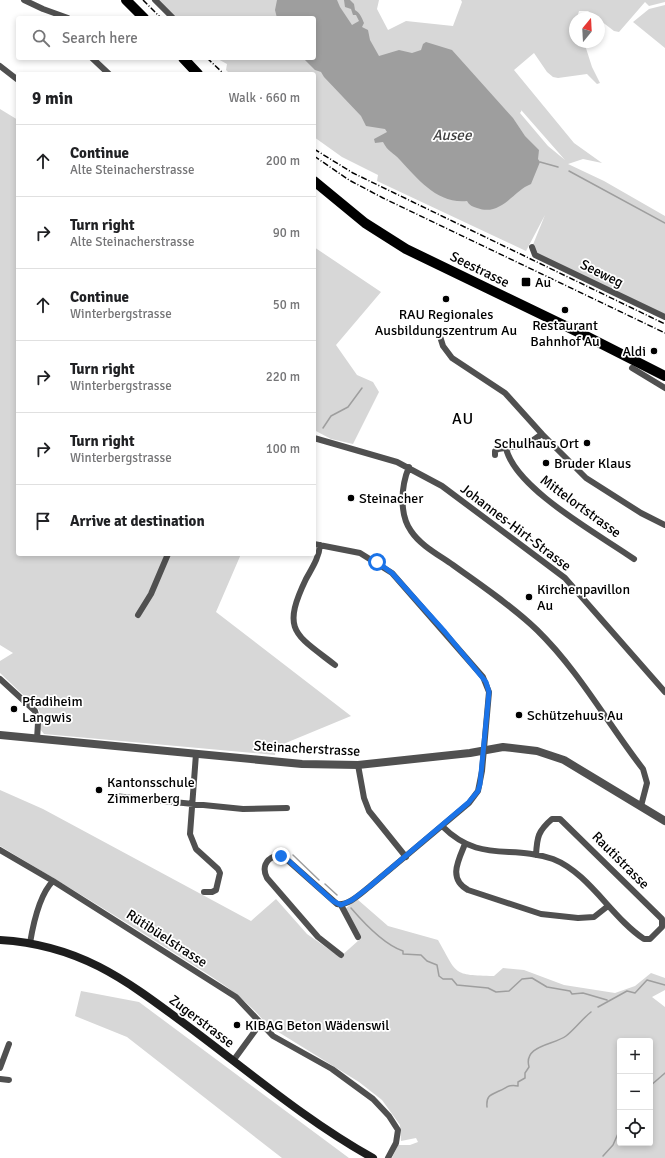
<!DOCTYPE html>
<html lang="en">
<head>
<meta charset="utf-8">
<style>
  body { margin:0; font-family:Signika,sans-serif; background:#f6f6f6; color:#202124 }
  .controls { position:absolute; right:12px; bottom:12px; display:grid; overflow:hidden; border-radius:4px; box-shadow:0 2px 6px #0003 }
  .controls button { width:36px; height:36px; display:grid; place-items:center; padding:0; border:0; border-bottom:1px solid #e0e0e0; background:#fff; color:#202124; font:20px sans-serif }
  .compass { position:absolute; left:569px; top:12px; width:36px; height:36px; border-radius:50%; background:#fff; box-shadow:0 2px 6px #0003; rotate:18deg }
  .stop { position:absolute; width:12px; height:12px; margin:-9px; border:3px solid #1a73e8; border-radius:50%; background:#fff }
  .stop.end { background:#1a73e8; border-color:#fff; box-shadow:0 1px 4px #0008 }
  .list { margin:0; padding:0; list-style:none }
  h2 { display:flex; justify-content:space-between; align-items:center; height:52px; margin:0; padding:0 16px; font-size:17px }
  h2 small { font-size:13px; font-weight:400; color:#757577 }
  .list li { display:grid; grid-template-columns:26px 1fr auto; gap:12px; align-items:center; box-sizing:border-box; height:72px; padding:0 16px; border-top:1px solid #e0e0e0 }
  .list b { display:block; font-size:15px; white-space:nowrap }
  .list p { margin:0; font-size:13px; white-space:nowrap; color:#757577 }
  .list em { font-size:13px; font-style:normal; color:#757577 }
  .icon { flex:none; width:22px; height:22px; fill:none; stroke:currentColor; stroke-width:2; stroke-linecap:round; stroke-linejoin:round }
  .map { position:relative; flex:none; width:665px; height:1158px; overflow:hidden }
  .search { position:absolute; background:#fff; box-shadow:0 2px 6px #0003; left:16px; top:16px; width:300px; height:44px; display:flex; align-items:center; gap:10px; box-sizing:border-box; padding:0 14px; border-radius:4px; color:#757577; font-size:15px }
  .panel { position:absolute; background:#fff; box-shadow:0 2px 6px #0003; left:16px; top:72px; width:300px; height:484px; border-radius:4px }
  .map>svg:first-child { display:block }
</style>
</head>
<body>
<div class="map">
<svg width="665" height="1158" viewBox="0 0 665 1158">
  <rect width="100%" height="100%" fill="#fff"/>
  <path fill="#d7d7d7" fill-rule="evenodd" d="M155,0H379L377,9L388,30L406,21L453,26L462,2L461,0H665V2L649,6L645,2L619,32L614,31L588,11H579L577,18H575V42H584L592,67L600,83L597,84L587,74L558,78L553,77L547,72L534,53L514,70L574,143L602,163L583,159L568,164L604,181L665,216V317L535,255L532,247L545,215L526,251L377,181L378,175L342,157L314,137V74H230L226,70L227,64L216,58H314V18H173ZM522,110V111L565,160L548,146L520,113Z
    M665,5V48L633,22L649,9Z
    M0,109L18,120V554H241L216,612L351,716L276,747L275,755L44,734L40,729L42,719L39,710L0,673V661L13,653L0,645Z
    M314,247L381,292L336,345L357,375L373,382L379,392L353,444L331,439L314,430Z
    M0,790L43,809L251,921L276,899L307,934L340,957L359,940L345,909L357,899L388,926L438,940C458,975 452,975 494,976L503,968L524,970L564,985L615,993L635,986L651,973L665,978V990L652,997L665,1007V1158H392L398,1145H410L418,1142L416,1138L401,1141L400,1125L382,1100L359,1082L267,1025C242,992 205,973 171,951C115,915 57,880 0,846ZM620,1041H650V1143H620Z
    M81,991L139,1002L349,1158H282L127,1037L75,1016Z"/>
  <path fill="#9e9e9e" d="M277,0H337L340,7L352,25L359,21L356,15H353L351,9L345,7L344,0H350L354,4L355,10C360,13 362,18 364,23L362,27L368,30L370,40L379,56L399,50L412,53L421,50L423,44L426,42L452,50L513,118L525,136L539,150L538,159L540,162L531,184C513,191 501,217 477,208C473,207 469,205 467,201C437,204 418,179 400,160C393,152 388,152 383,142L375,143L374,139L387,132L385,129L366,126L361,116L324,77L321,72L315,70L303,58H314V18H277L275,10Z"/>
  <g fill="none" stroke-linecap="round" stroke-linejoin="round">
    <path stroke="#9e9e9e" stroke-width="1.5" d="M540,162L558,167
      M569,171L665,223
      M323,428L331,416L348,407L362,388
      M293,855L319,880
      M325,884L337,895
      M351,908C363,922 385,945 403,951V954L421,955L427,961L437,965L439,976L443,979H452L457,985L488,988L496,992L509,991L522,979L532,978L547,987L570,991L572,994L583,993L607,1000
      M598,1007L627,991L635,993L647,980L665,985
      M650,1086L665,1073
      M487,1107C486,1096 490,1095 499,1091C507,1088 508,1084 518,1086V1082L525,1078V1073L529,1067C523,1045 554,1045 566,1036C575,1029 582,1019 591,1012
      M603,1156L613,1145L620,1129"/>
    <path stroke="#505050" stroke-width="6" d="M24,0L43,9L68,18
      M155,0L173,18
      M92,58L109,74
      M0,66L18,80
      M532,247L535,255L665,317
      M438,330L443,346L452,358L505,393L542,434L586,478L641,513L665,525
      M632,368L665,388
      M314,438L397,462L442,486L565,578L665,692
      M506,448C515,489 600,535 634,559
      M495,455V451L498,449L526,445L542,434
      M409,467C401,486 399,514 411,531C421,546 439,555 453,565C482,586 512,606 537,630C579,671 608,724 643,769L647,783L641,806
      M314,544L360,553L392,573L483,677L489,692L482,771L478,791L469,803L369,887C360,894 348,906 337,904L284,857L275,856C265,860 262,868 267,878L318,937L341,955
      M320,545C319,558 312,568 306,579C281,631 295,634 335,665
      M138,615L151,594L168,554
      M0,679L35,711L38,723L37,739
      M196,754L190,834L196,849L218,869L220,873L216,890L212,892H204
      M358,765L364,798L369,811L406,857
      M114,796L243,809L287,808
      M442,826C480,864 510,844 553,859C589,873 612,918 644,939H650L662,927V919L560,819H552C538,831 537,837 536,855
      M465,844C458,861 448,879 468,890L541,914L578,918L594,917L608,906
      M0,850L53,881
      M341,905L358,937
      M30,943C33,925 40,894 53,881L236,997L273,1036L332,1069L373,1099L389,1116L398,1130L396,1143L388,1158
      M233,1061L260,1024
      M0,1068L9,1044
      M0,1079L9,1080"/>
    <path stroke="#505050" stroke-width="8" d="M0,735L302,764L358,765L470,753L503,747L537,751L564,760L665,821"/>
    <path stroke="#1d1d1d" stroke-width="8" d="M0,940C85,945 132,985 197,1033C254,1076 310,1123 373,1158"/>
    <path stroke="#000" stroke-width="10" d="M126,0L144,18
      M183,58L198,74
      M314,181L365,223L406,249L582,334L665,376"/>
    <path stroke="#000" stroke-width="1.5" stroke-dasharray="6 2 1 2" stroke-linecap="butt" d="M143,0L161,18
      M207,58L224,74
      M314,149L353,173L665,324
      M314,156L349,180L383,198L665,333"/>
  </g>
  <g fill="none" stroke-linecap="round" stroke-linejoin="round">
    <path stroke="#1a73e8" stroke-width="5" d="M281,856L289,861L333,901L341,905L352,900L369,887L468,803L478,791L480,784L489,692L486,682L445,632L392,573L377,562"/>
  </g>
  <g fill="#000" stroke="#fff" stroke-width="1.5">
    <rect x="521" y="277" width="10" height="10" rx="2"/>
    <circle cx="446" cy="299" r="4"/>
    <circle cx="565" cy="310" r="4"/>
    <circle cx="654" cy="351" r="4"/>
    <circle cx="587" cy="443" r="4"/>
    <circle cx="546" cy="463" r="4"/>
    <circle cx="351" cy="498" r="4"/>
    <circle cx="529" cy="597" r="4"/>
    <circle cx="14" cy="709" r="4"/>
    <circle cx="519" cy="715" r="4"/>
    <circle cx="99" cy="790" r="4"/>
    <circle cx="237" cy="1025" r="4"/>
  </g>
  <g text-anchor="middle" stroke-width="3.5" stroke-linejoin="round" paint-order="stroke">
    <g font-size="14" fill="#000" stroke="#fff">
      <text transform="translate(480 269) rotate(26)" y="5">Seestrasse</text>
      <text transform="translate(602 273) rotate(26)" y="5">Seeweg</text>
      <text transform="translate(581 506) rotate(36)" y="5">Mittelortstrasse</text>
      <text transform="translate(516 527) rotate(37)" y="5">Johannes-Hirt-Strasse</text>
      <text transform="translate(307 748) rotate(3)" y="5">Steinacherstrasse</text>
      <text transform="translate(621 860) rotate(45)" y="5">Rautistrasse</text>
      <text transform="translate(167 938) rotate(33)" y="5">Rütibüelstrasse</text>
      <text transform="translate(202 1021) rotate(37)" y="5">Zugerstrasse</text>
    </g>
    <g font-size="14" fill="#000" stroke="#fff" text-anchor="start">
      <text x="535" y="287">Au</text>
      <text x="446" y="319" text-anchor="middle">RAU Regionales<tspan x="446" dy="16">Ausbildungszentrum Au</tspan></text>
      <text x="565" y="330" text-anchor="middle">Restaurant<tspan x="565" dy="16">Bahnhof Au</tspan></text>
      <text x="646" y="356" text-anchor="end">Aldi</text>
      <text x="579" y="448" text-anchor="end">Schulhaus Ort</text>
      <text x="554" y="468">Bruder Klaus</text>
      <text x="359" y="503">Steinacher</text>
      <text x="537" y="594">Kirchenpavillon<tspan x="537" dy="16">Au</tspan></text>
      <text x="22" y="706">Pfadiheim<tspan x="22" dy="16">Langwis</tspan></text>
      <text x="527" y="720">Schützehuus Au</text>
      <text x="107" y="787">Kantonsschule<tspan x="107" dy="16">Zimmerberg</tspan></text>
      <text x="245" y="1030">KIBAG Beton Wädenswil</text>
    </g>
    <g font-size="15" font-style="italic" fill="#3f3f3f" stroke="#fff">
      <text x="452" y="140">Ausee</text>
    </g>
    <g font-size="16" letter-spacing="1" fill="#000" stroke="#fff">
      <text x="463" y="424">AU</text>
    </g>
  </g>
</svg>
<div class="controls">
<button>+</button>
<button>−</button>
<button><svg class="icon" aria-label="locate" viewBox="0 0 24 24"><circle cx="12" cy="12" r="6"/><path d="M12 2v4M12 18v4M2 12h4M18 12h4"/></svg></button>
</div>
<svg class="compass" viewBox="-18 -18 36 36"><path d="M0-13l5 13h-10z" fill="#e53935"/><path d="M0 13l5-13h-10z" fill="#757577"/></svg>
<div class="stop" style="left:377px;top:562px"></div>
<div class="stop end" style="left:281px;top:856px"></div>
<div class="search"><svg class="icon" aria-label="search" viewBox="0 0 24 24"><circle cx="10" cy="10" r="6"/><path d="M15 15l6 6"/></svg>Search here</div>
<section class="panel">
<h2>9 min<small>Walk · 660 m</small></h2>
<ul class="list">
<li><svg class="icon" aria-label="ahead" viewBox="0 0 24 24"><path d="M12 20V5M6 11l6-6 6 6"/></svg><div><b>Continue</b><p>Alte Steinacherstrasse</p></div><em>200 m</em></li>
<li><svg class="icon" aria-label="right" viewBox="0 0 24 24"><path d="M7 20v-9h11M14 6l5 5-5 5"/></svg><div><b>Turn right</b><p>Alte Steinacherstrasse</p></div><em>90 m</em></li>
<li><svg class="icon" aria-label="ahead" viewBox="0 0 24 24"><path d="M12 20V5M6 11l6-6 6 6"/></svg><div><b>Continue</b><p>Winterbergstrasse</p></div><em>50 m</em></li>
<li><svg class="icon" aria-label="right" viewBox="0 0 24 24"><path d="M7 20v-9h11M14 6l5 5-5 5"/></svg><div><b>Turn right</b><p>Winterbergstrasse</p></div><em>220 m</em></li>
<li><svg class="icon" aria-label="right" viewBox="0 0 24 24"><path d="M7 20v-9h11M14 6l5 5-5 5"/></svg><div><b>Turn right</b><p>Winterbergstrasse</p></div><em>100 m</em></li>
<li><svg class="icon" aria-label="arrive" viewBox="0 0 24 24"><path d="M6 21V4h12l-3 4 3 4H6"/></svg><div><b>Arrive at destination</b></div></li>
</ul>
</section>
</div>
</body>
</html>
